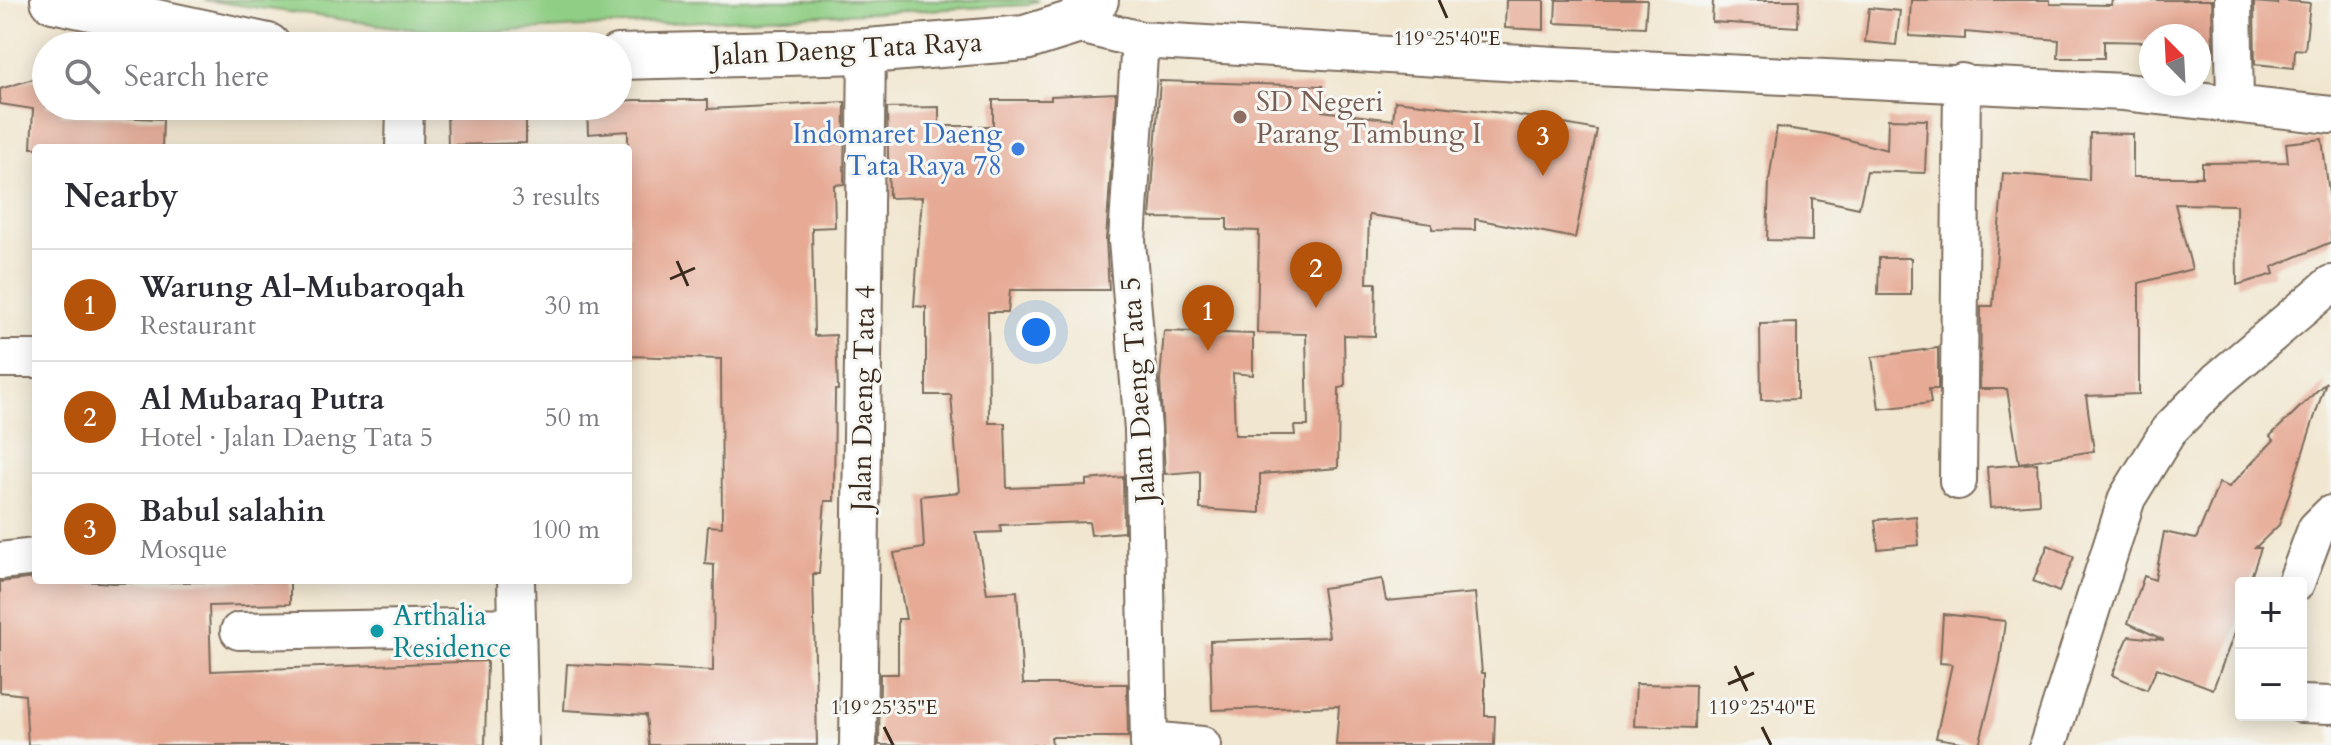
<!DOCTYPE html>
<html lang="en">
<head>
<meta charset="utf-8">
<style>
  body { margin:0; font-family:Cardo,serif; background:#f2f2f3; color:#2b2b33 }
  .controls { position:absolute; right:24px; bottom:24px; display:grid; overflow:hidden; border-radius:8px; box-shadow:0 4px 20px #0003 }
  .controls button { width:72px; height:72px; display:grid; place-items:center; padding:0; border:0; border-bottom:2px solid #e1e1e2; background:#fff; color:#2b2b33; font:40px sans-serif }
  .compass { position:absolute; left:2139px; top:24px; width:72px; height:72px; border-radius:50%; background:#fff; box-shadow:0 4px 20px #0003; rotate:336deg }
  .you { position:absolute; left:1036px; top:332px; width:28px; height:28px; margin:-20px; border:6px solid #fff; border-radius:50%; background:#1a73e8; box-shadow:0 0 0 12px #1a73e833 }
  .badge { display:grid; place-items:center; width:52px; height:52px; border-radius:50%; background:#b45309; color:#fff; font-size:26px; font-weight:700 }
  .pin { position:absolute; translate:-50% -66px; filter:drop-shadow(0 2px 4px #0008) }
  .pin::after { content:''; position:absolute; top:42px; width:28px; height:24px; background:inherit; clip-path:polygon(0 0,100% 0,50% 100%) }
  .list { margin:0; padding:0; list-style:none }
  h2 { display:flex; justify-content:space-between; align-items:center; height:104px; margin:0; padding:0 32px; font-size:34px }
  h2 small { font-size:26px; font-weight:400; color:#7c7c81 }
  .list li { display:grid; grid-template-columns:52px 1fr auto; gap:24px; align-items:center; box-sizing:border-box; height:112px; padding:0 32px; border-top:2px solid #e1e1e2 }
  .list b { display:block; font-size:30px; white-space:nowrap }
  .list p { margin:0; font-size:26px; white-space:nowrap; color:#7c7c81 }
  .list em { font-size:26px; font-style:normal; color:#7c7c81 }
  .icon { flex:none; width:44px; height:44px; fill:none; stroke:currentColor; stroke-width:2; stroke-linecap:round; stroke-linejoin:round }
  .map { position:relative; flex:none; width:2331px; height:745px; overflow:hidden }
  .search { position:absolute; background:#fff; box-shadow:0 4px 20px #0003; left:32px; top:32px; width:600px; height:88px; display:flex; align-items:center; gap:20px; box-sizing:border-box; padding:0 28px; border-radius:44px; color:#7c7c81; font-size:30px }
  .panel { position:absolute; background:#fff; box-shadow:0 4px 20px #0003; left:32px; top:144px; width:600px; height:440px; border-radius:8px }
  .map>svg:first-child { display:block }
</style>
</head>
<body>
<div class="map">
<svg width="2331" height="745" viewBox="0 0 2331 745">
  <rect width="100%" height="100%" fill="#f6f6f2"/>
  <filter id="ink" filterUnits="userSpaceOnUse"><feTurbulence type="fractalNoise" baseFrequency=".0125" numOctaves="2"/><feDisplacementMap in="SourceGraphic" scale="16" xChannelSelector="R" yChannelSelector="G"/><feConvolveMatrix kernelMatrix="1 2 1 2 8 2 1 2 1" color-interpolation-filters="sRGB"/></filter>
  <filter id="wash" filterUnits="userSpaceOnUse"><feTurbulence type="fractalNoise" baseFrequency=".006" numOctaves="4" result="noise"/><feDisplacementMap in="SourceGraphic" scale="32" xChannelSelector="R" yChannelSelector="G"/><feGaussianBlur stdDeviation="1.8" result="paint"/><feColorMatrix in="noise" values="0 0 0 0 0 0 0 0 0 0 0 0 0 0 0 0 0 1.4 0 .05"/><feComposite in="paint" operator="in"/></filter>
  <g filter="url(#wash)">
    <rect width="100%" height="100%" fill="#f1e6cf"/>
    <path fill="#8fce84" stroke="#657c51" stroke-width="2" d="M204,0H1039L1028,5L445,34Z"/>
    <g id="blocks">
      <path fill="#e6aa95" d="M1506,0H1544V30L1505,28Z
        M1556,0H1647L1645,27L1555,23Z
        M1713,0H1799L1798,27L1712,22Z
        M1911,0H2050V4L2111,5L2112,0H2212L2213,49H2199V36H2151V42L2104,41V58H2058L2059,40L1965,32V39L1909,36Z
        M2278,0L2310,3L2305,50L2295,49L2294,68L2255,64L2254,2L2277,4Z
        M1869,8L1900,11L1896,45L1865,42Z
        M46,75V106H62L61,115L163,119L162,148H31L33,109L0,104V89Z
        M1160,81L1323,86L1322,111L1393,120L1395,101L1511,114L1597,130L1575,238L1475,219V230L1432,229V224L1369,215L1367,283H1376L1375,336L1344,335L1345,387L1339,388L1338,468L1260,474V513L1200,509V471L1165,474L1160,380L1164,331L1253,334V375L1233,373L1235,435H1295L1294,426H1308L1306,334L1257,333L1259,231L1227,230V219L1150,218Z
        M1116,93L1106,240L1109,290H1010L1008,312H988L989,423H1005L1007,488L1086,485V480L1123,477L1124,532L1091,535L1089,522L1000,525L1001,532L976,533L987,593L1017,591L1023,684H1127L1128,737H1051L1052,745H879L880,674H898V619H906L894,553L924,548L921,496L959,492L951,395H926V307L914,306L922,197L889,198L887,108L939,107V126H993V100H1051V96Z
        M635,100H708V109L845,102L844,184L834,185L835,227L812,228L814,336L836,335L838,390H835L834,501H825L819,574H813L817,745H649L646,715L564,710L567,664L713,671L714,565L705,564L708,526L722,527L721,359L628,356V131L588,134L587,106H618V101Z
        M526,110V143L448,145L447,112Z
        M1888,119L1927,120L1925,173L1867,171L1859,208L1812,198V241L1767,240L1769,181L1777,127L1826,134L1887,150Z
        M2090,133L2133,134V177H2202V163L2288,162L2286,143L2322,139L2331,209V242L2272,267L2274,274L2237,285L2236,205L2175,204L2192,269L2139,283V394L2086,396L2094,451L2019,463L2007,389H1980L1981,306H1993L2003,173L2089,180Z
        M1879,258H1911V295H1878Z
        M1797,323V399L1761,400L1760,324Z
        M1938,348V389H1929L1931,403L1879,409L1872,357Z
        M2326,382L2279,525L2255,548H2261L2249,583H2241V616L2213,689L2157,668L2147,690L2112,675L2129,636L2164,640L2128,623L2144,576L2155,580L2164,532L2196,539L2219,483L2229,487L2274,440L2270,436Z
        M2037,463L2039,504L1990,508L1987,467Z
        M1916,516L1919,545L1878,549L1875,520Z
        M2048,545L2074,557L2059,592L2033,581Z
        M36,578L113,583L290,580V604L209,606L211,671L487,661L485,745H28L25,695L0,692V582Z
        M1382,579L1386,601L1475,593L1482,673H1485V716H1495L1494,745H1336L1339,706L1212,710L1210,641L1329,637L1322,588Z
        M1943,614L2005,621L2000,662L1979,745L1936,738L1952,664L1940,663Z
        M1636,684L1695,685L1694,728L1634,726Z"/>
    </g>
  </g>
  <g filter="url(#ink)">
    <use href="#blocks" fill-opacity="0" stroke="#7b6c5c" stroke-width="2"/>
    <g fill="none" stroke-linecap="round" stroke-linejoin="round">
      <g stroke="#7b6c5c" stroke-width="40">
        <path id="minor" d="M2233,0L2235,102
          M1073,23L1140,40L1554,65L2124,92L2331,115
          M1140,40L1127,241L1143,429L1149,745
          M404,148L405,106
          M0,359H36
          M1958,481L1962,82
          M0,561L36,557
          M516,580L520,745
          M2296,583L2316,529L2331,514
          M239,631L517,626
          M2301,704L2331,705
          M1150,740L1202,745
          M858,745L867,51
          M2048,745L2127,498L2169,430L2218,380L2331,284"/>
      </g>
      <g stroke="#7b6c5c" stroke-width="48">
        <path id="primary" d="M53,0L268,46
          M618,57L867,51L1025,38L1073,23L1096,0"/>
      </g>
      <use href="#minor" stroke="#fff" stroke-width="36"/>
      <use href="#primary" stroke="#fff" stroke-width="44"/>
    </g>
  </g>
  <path fill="none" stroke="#3b2a1e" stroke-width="3" d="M1439,0L1447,18M677,261L688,286M670,279L695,268M1735,666L1747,691M1728,684L1754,673M884,727L893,745M1762,727L1771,745"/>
  <circle fill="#8d6e63" stroke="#f6f6f2" stroke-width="3" cx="1240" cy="117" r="8"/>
  <circle fill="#3f7fe0" stroke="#f6f6f2" stroke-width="3" cx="1018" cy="149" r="8"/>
  <circle fill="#0f9aa8" stroke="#f6f6f2" stroke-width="3" cx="377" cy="631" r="8"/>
  <g text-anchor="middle" stroke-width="6" stroke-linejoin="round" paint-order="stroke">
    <g font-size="28" fill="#3b2a1e" stroke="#f6f6f2">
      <text transform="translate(847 48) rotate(-3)" y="10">Jalan Daeng Tata Raya</text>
      <text transform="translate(1137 390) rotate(-94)" y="10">Jalan Daeng Tata 5</text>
      <text transform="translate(862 398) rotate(-89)" y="10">Jalan Daeng Tata 4</text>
    </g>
    <g font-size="28" fill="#785e54" stroke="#f6f6f2" text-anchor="start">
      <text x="1256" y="111">SD Negeri<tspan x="1256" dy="32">Parang Tambung I</tspan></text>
    </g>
    <g font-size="28" fill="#366cbe" stroke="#f6f6f2" text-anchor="end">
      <text x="1002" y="143">Indomaret Daeng<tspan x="1002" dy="32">Tata Raya 78</tspan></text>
    </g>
    <g font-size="28" fill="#0d838f" stroke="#f6f6f2" text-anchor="start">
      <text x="393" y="625">Arthalia<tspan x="393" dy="32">Residence</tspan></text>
    </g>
  </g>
  <g font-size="20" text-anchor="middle" fill="#3b2a1e" stroke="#f6f6f2" stroke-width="6" stroke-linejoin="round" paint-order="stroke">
    <text x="1447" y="45">119°25'40"E</text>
    <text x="884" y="714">119°25'35"E</text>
    <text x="1762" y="714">119°25'40"E</text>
  </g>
</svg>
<div class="controls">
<button>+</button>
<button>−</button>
</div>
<svg class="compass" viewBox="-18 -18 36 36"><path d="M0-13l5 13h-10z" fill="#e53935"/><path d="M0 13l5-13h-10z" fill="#7c7c81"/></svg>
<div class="you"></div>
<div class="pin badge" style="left:1208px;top:351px">1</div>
<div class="pin badge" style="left:1316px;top:308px">2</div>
<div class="pin badge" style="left:1543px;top:176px">3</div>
<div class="search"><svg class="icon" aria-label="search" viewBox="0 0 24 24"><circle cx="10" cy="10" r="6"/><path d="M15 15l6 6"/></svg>Search here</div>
<section class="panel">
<h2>Nearby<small>3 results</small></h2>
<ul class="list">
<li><span class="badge">1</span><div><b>Warung Al-Mubaroqah</b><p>Restaurant</p></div><em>30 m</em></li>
<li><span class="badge">2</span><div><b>Al Mubaraq Putra</b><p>Hotel · Jalan Daeng Tata 5</p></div><em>50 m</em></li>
<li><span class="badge">3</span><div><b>Babul salahin</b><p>Mosque</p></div><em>100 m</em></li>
</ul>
</section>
</div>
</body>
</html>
